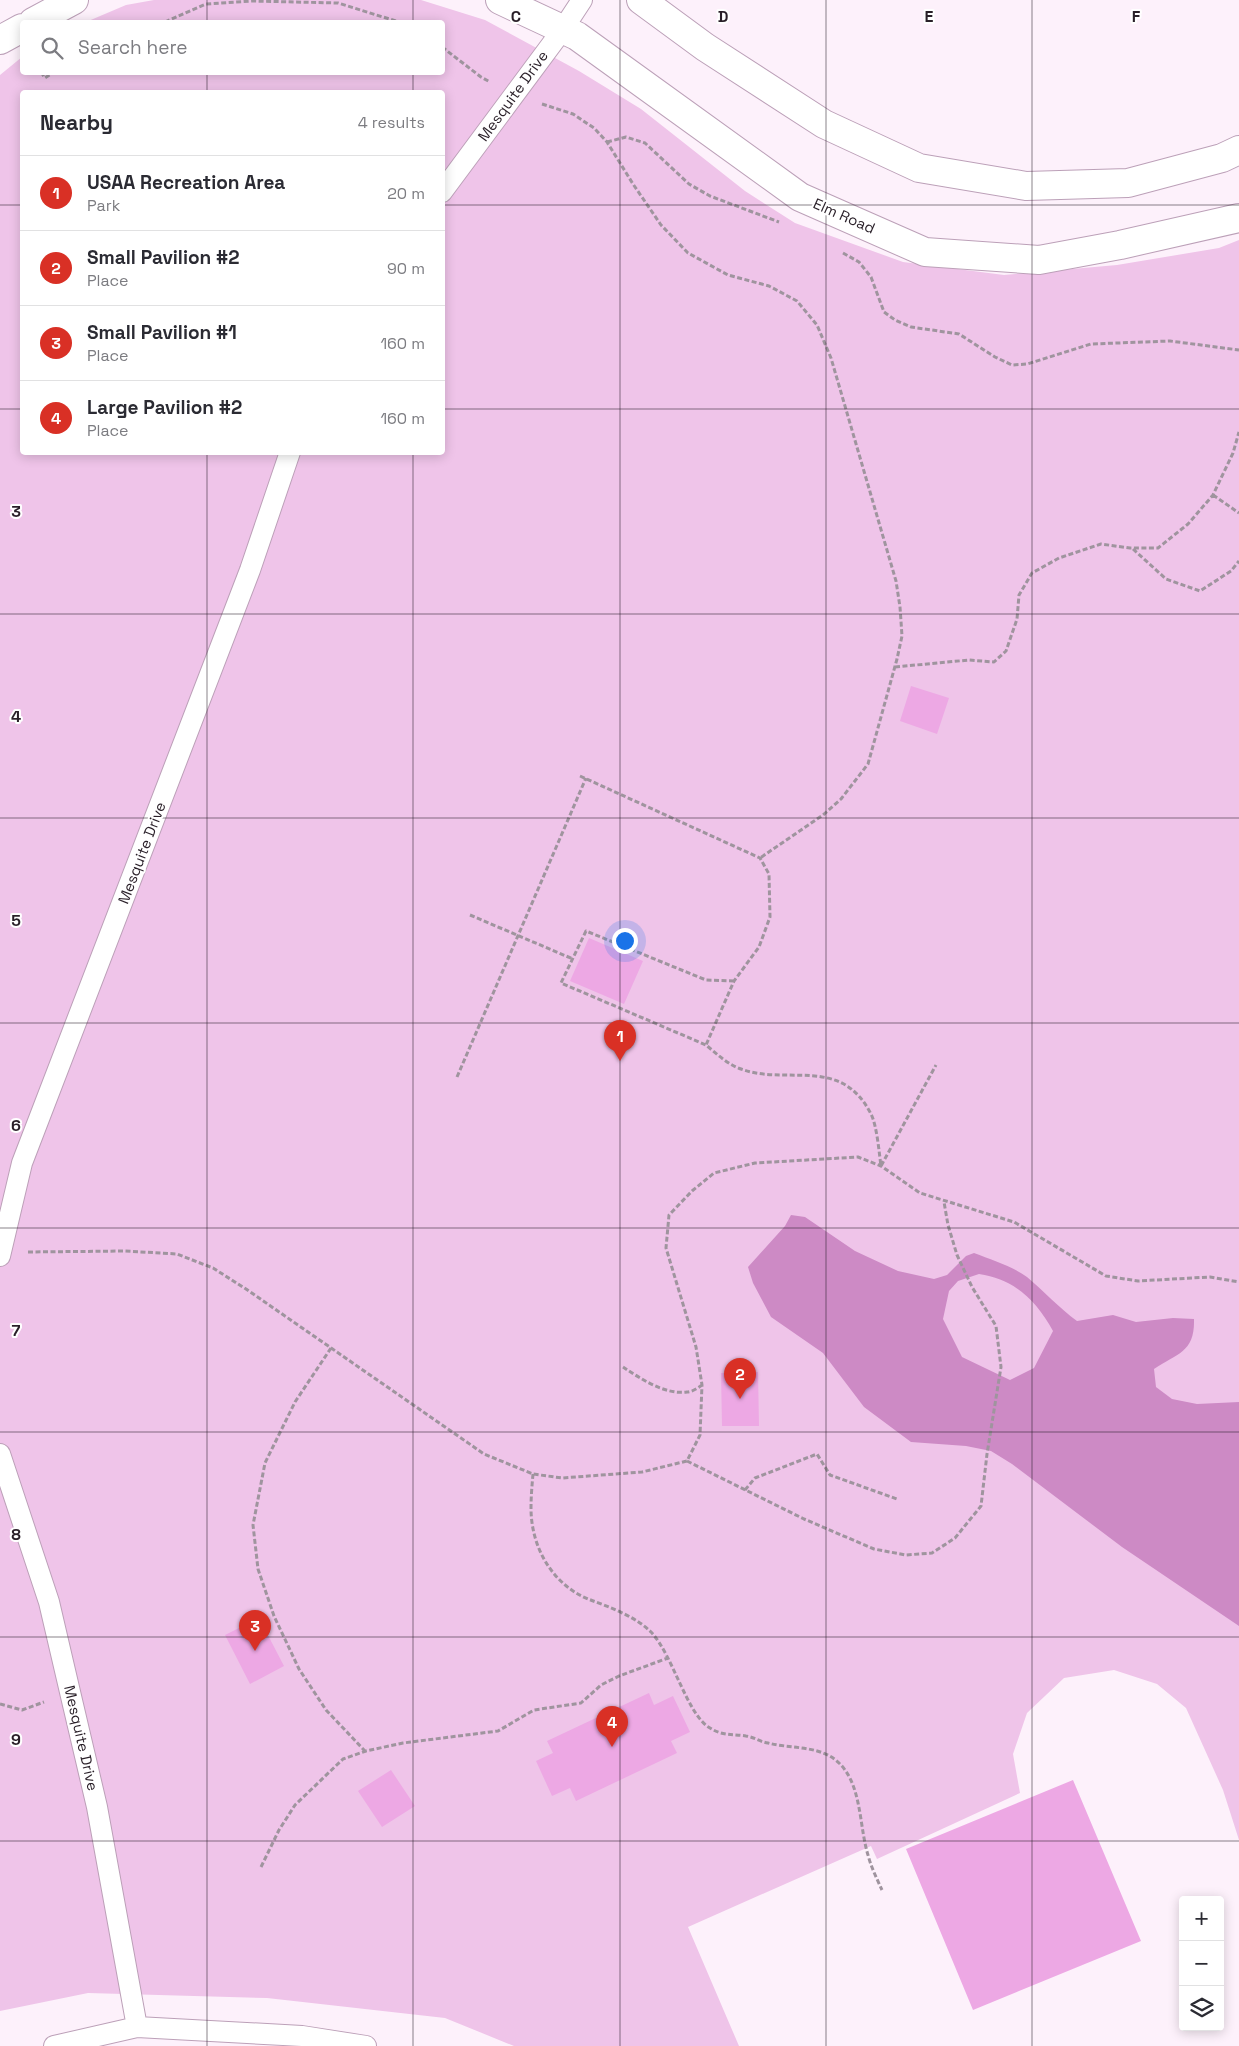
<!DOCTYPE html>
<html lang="en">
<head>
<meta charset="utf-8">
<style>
  body { margin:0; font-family:"Space Grotesk",sans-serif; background:#f2f2f3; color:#2b2b33 }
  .controls { position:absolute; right:15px; bottom:15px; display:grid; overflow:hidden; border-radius:5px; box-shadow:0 2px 12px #0003 }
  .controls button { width:45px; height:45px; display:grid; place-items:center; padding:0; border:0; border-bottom:1px solid #e1e1e2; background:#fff; color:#2b2b33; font:25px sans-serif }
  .you { position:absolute; left:624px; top:940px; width:18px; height:18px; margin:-12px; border:4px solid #fff; border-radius:50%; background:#1a73e8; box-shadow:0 0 0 8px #1a73e833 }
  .badge { display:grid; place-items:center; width:32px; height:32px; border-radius:50%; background:#d93025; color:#fff; font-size:16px; font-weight:700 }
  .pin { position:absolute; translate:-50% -41px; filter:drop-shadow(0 1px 2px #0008) }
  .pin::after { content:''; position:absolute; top:26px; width:18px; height:15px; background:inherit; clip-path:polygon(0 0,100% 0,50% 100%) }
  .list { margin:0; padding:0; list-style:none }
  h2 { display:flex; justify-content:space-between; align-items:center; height:65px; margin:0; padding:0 20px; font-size:21px }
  h2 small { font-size:16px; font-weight:400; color:#7c7c81 }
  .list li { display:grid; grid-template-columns:32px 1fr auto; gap:15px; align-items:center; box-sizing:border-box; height:75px; padding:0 20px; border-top:1px solid #e1e1e2 }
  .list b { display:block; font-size:19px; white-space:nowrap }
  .list p { margin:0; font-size:16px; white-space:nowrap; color:#7c7c81 }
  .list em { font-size:16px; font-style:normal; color:#7c7c81 }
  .icon { flex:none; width:28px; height:28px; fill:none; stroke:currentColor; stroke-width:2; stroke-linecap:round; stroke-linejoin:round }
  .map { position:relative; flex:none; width:1239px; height:2046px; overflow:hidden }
  .search { position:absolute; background:#fff; box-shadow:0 2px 12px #0003; left:20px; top:20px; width:425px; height:55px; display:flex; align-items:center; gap:12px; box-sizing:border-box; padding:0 18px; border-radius:5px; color:#7c7c81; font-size:19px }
  .panel { position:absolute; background:#fff; box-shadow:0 2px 12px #0003; left:20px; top:90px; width:425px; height:365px; border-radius:5px }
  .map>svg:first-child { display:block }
</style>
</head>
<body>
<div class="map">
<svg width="1239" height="2046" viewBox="0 0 1239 2046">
  <rect width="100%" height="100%" fill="#fdf1fb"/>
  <path fill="#efc4e9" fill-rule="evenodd" d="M154,0H421L485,20L579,71L641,109L745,191L795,223L903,262L1004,275L1117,265L1219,248L1239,240V1840L1223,1790L1186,1708L1157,1684L1114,1670L1064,1678L1027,1713L1013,1754L1020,1793L877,1859L871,1846L688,1927L739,2046H514L445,2018L267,1998L88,1993L0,2011V75L22,57V72H442V22H86L126,5ZM22,92H442V452H22Z"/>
  <path fill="#cd8ac5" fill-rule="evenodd" d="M791,1215L805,1217L855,1251L898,1271L934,1279L947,1275L966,1256L974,1253C992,1260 1012,1266 1027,1277C1044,1291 1059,1308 1077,1321L1113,1315L1136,1322L1173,1318L1194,1319C1195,1352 1178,1353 1154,1369L1156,1387L1172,1399L1197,1404L1239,1402V1626L1122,1547L1012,1464L991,1451L966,1446L911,1442L864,1407L823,1353L771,1317L753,1283L748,1267L785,1226ZM979,1274C1014,1279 1036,1300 1053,1331L1034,1368L1010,1380L962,1357L943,1319L949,1291L958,1281Z"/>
  <path fill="#eda8e4" d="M911,686L949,698L937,734L900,721Z
    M589,938L643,961L624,1004L570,981Z
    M758,1372L759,1426H722L721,1373Z
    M259,1618L284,1666L250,1684L225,1635Z
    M649,1693L654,1705L673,1696L690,1732L671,1741L677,1753L576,1801L570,1788L552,1796L536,1761L553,1753L547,1741Z
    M391,1770L415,1806L382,1827L358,1791Z
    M1073,1780L1141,1941L973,2010L906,1849Z"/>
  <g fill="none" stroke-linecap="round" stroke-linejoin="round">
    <g stroke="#bca0b8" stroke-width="22">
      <path id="lane" d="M442,192L563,29L582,0
        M0,1256L22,1163L250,570L290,452
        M0,1454L49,1602L70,1692L97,1807L137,2027
        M54,2046L137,2027L302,2036L366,2046"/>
    </g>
    <g stroke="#bca0b8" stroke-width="30">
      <path id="street" d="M500,0L577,36L800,197L925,252L1039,260L1120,245L1239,218
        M641,0L705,47L824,124L919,168L1026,186L1128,183L1222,158L1239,150
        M33,22L74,0
        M0,40L22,28"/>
    </g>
    <path stroke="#9f949e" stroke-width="3" stroke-dasharray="5 2.5" stroke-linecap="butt" d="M165,22L206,4L252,1L338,3L399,22
      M442,47L481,77L490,82
      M41,72L45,78L54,72
      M542,104L573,114L594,128L607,142L633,184L661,225L688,253L728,275L769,286L797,301L817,325L831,358L896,581L900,607L902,636L897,659L868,764L841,799L823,815L760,858
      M607,142L626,137L645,143L689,184L710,196L779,222
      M843,253L859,262L871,277L884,312L895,320L911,327L959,334L995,357L1012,365L1027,364L1091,344L1170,341L1239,350
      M1213,495L1239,513
      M1133,549L1166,579L1200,591L1231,571L1239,561
      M895,667L969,660L994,662L1006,651L1017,619L1019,595L1032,573L1059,558L1101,544L1130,548H1158L1188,524L1213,495L1233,453L1239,432
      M580,776L760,858L769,874L770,917L759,947L734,981L706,1045
      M470,915L573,959
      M734,981L706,980L586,931L561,983L706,1045C717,1054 727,1064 741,1069C787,1086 841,1055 871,1114C877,1126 879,1152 881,1166L936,1065
      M457,1077L586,778
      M28,1252L125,1251L177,1254L213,1268L246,1289L484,1454L533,1474L562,1478L642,1472L687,1461L700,1435L702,1385L696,1347L666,1248L669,1215L692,1191L714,1173L755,1163L858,1157L881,1166L920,1193L1014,1222L1106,1276L1138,1281L1210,1277L1239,1282
      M331,1348L295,1402L265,1463L253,1525L258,1569L274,1616L299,1669L326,1710L365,1751
      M623,1367C641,1379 665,1395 687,1392C692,1392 698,1388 702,1385
      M687,1461L804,1519L874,1549L906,1555L932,1553L955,1538L981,1506L987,1454L1001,1367L996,1326L972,1287L957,1255L948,1225L944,1202
      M533,1474C532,1485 531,1497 531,1508C531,1547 552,1584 588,1599C609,1607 635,1616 651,1632C673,1655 687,1715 710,1728C722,1736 733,1734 746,1736C754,1737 760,1742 768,1743C791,1749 821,1745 839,1763C862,1785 859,1826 868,1855C871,1867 877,1879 882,1890
      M745,1490L755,1478L817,1454L830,1475L897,1499
      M0,1704L22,1710L44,1702
      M261,1867L279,1830L295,1805L343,1759L366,1751L403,1743L498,1731L534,1710L581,1703L601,1685L619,1676L668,1658"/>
    <use href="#lane" stroke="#fff" stroke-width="20"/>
    <use href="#street" stroke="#fff" stroke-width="28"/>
  </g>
  <path fill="none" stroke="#291f28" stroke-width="1" stroke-opacity="0.55" d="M207,0V22M413,0V22M620,0V2046M826,0V2046M1032,0V2046M207,72V92M413,72V92M0,205H22M442,205H1239M0,409H22M442,409H1239M207,452V2046M413,452V2046M0,614H1239M0,818H1239M0,1023H1239M0,1228H1239M0,1432H1239M0,1637H1239M0,1841H1239"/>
  <g text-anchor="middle" stroke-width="4" stroke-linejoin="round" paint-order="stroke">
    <g font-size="15" fill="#291f28" stroke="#fff">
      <text transform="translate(513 96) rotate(-54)" y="5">Mesquite Drive</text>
      <text transform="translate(844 216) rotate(24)" y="5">Elm Road</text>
      <text transform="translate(142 853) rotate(-69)" y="5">Mesquite Drive</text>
      <text transform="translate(81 1738) rotate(77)" y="5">Mesquite Drive</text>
    </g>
  </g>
  <g font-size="16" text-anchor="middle" font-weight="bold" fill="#291f28" stroke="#fff" stroke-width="4" stroke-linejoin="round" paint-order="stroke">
    <text x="516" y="22">C</text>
    <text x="723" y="22">D</text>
    <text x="929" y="22">E</text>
    <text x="1136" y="22">F</text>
    <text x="16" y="517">3</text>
    <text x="16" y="722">4</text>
    <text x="16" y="926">5</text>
    <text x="16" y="1131">6</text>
    <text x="16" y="1336">7</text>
    <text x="16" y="1540">8</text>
    <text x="16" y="1745">9</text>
  </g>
</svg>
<div class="controls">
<button>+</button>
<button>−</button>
<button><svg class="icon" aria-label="layers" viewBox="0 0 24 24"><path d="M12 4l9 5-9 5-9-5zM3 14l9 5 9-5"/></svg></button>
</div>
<div class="you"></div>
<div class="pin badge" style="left:620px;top:1061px">1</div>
<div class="pin badge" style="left:740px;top:1399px">2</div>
<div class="pin badge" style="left:255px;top:1651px">3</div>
<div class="pin badge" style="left:612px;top:1747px">4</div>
<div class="search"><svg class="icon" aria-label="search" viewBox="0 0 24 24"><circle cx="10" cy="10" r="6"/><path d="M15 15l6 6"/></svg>Search here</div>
<section class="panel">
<h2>Nearby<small>4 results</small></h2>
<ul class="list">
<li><span class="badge">1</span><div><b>USAA Recreation Area</b><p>Park</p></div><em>20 m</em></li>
<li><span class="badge">2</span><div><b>Small Pavilion #2</b><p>Place</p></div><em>90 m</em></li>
<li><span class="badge">3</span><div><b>Small Pavilion #1</b><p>Place</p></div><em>160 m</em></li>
<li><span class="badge">4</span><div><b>Large Pavilion #2</b><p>Place</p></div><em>160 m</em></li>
</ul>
</section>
</div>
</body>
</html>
